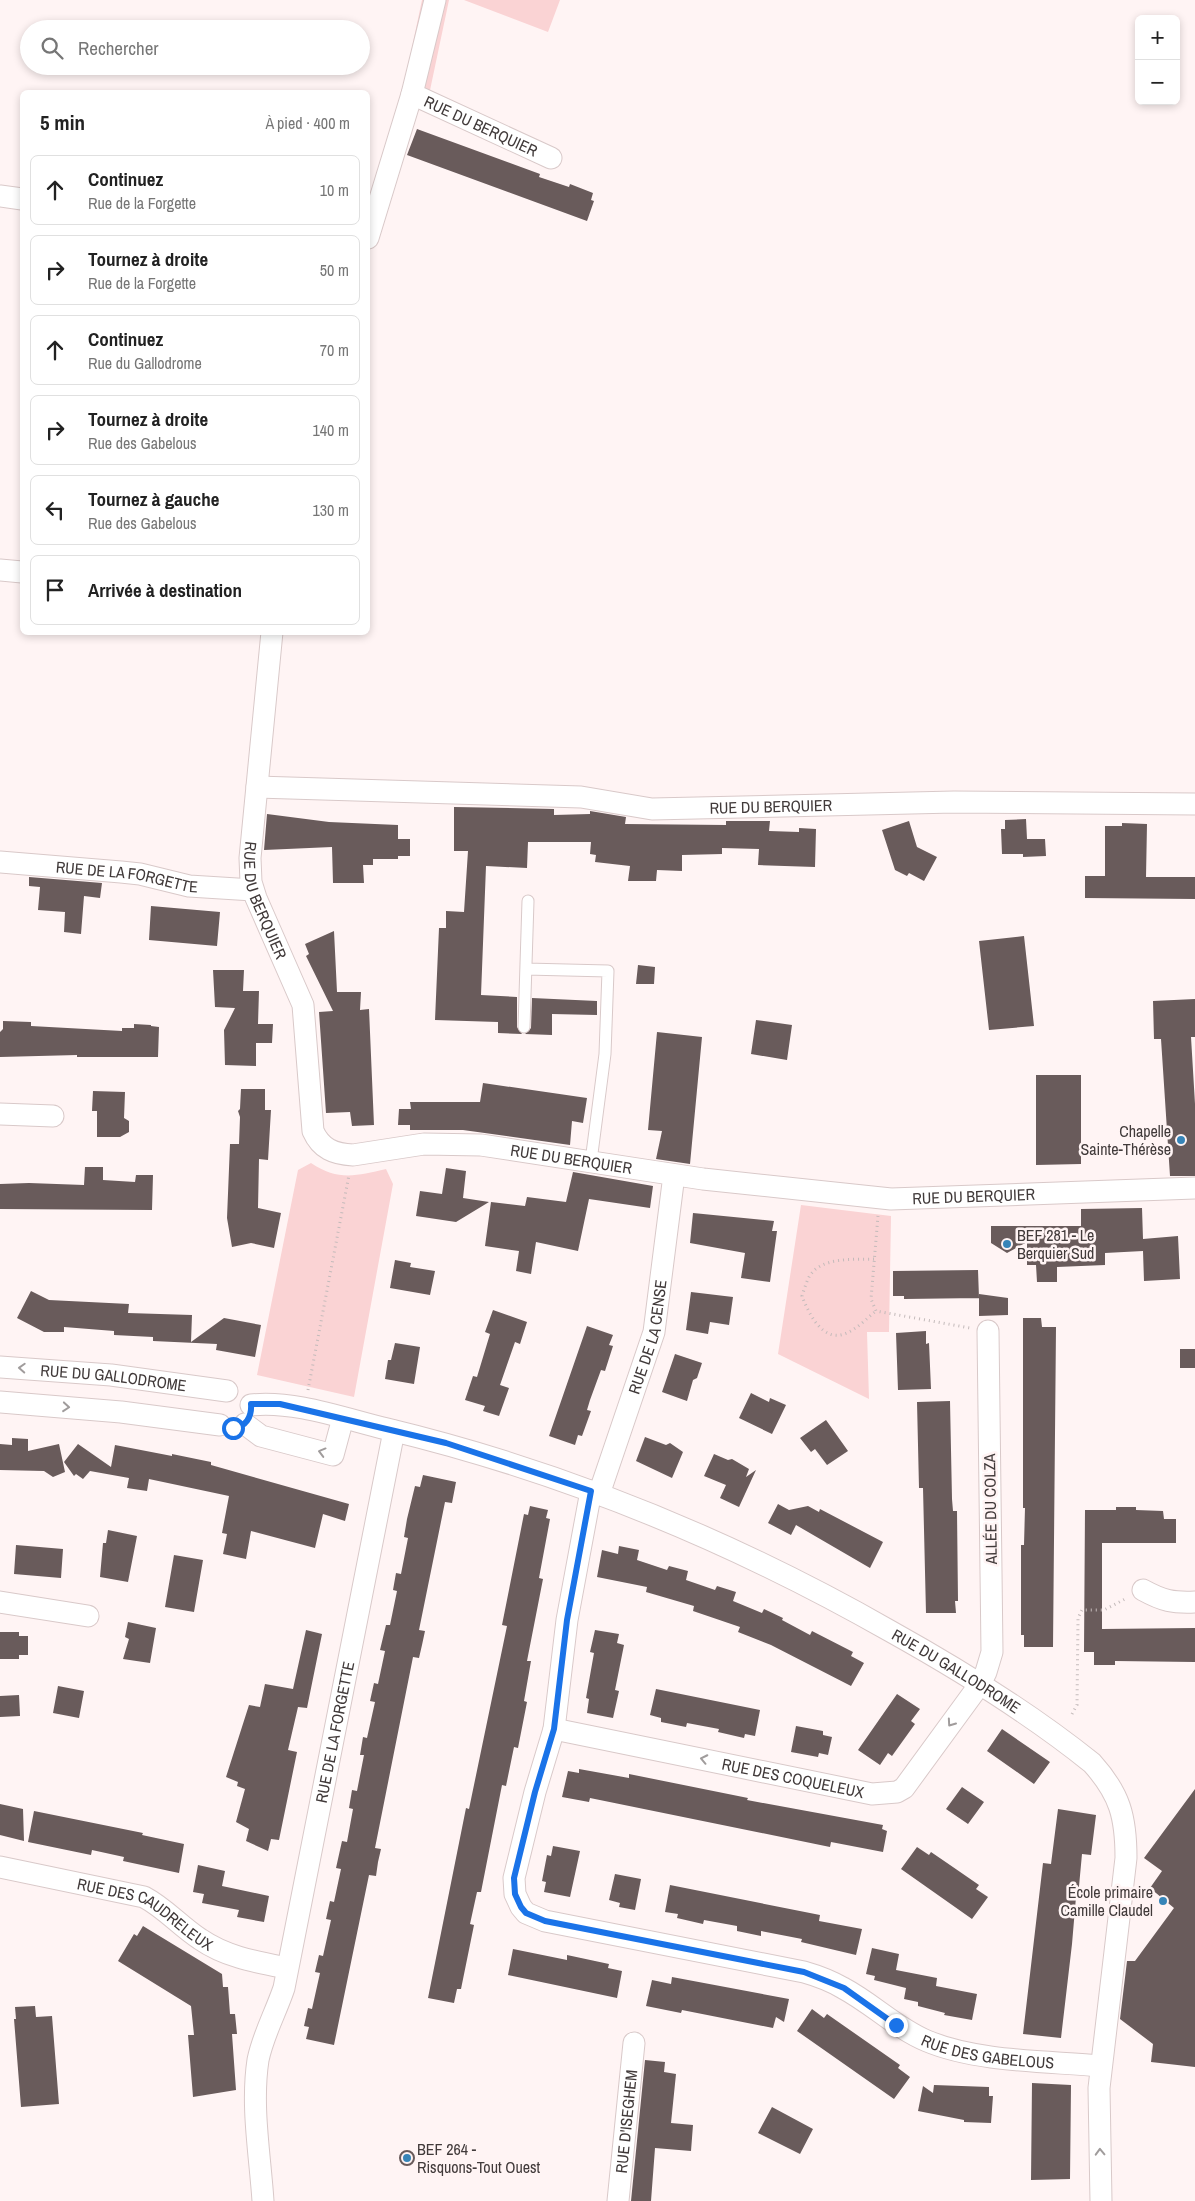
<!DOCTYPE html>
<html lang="fr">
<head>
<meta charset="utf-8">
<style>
  body { margin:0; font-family:"Archivo Narrow",sans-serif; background:#f2f2f2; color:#222 }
  .controls { position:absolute; right:15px; top:15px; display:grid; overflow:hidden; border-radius:8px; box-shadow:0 2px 8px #0003 }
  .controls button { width:45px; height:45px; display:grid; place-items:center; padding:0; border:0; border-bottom:1px solid #e0e0e0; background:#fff; color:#222; font:25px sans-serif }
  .stop { position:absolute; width:15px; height:15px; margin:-11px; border:4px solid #1a73e8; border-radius:50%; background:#fff }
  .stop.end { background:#1a73e8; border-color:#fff; box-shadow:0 1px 5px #0008 }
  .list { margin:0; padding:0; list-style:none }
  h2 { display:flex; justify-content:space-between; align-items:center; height:65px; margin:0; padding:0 20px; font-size:21px }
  h2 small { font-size:16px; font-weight:400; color:#767676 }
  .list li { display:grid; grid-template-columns:32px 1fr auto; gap:15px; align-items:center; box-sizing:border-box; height:70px; margin:0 10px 10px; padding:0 10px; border:1px solid #e0e0e0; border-radius:8px }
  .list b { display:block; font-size:19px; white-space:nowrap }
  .list p { margin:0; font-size:16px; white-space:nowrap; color:#767676 }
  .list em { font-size:16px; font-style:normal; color:#767676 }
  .icon { flex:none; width:28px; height:28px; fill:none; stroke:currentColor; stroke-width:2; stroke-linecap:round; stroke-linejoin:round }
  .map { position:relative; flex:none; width:1195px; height:2201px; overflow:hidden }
  .search { position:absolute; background:#fff; box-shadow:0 2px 8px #0003; left:20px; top:20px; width:350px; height:55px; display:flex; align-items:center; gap:12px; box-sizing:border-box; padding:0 18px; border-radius:28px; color:#767676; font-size:19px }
  .panel { position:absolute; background:#fff; box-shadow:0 2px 8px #0003; left:20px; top:90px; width:350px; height:545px; border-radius:8px }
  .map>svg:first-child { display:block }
</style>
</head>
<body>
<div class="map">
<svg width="1195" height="2201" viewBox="0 0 1195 2201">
  <rect width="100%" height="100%" fill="#fff4f4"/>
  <path fill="#fad3d4" d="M422,0H449L429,95L404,85Z
    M464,0H560L548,32Z
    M311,1163C338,1181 356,1176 386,1169L393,1184L354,1397L257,1375L298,1170Z
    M801,1205L891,1216L889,1332H867L869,1399L778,1354Z"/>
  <path fill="#695b5b" d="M417,129L540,174L539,177L569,187L570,184L593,193L591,200L594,201L587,221L407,155Z
    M454,807L554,809V815L590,814V811L626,817L625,824L726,825V821H770L769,831L799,832V828L816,829L815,867L758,865L759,849L722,848V854L682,855V871L657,870L656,881H628L630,866L595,862L596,855L590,854L591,842H528L527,868L486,866L481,995L517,997V1027L522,1034L498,1033V1022L435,1020L439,928H446V911L464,912L468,851H454Z
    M267,814L329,822L398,825V839H410V856H398V859H373V865H363L364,883H333L332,847L264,850Z
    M1026,819L1027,839H1045L1046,856L1023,857V854H1002L1001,829H1005V820Z
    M909,821L917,847L937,857L924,881L909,873L907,876L895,870L882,830Z
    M1122,823L1147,824L1146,877H1195V899L1085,898V876H1105V826H1122Z
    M29,877L102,883L100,898L84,896L81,934L64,932L65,912L38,910L40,887L29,886Z
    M151,906L220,912L217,946L149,940Z
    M334,931L337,992H361L360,1010L369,1009L374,1125L352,1126L350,1112L326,1113L319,1012L333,1011L306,956L309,954L305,944Z
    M1024,936L1034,1026L989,1030L979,941Z
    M638,965L655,967L654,984H636Z
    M213,970H244L243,991H259L258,1024H273L272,1043H256V1066L225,1065L224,1030L235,1008L215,1007Z
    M532,998L597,1001V1015L552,1014V1035L525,1034L531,1028Z
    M1195,999V1037H1191L1195,1104V1176H1170L1161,1039H1154L1153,1001Z
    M756,1020L792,1025L787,1060L751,1054Z
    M3,1021L31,1022V1026L122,1031V1028H134V1024L151,1025V1026L159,1027L158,1057H77V1055L0,1057V1032L3,1029Z
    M657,1032L702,1037L690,1164L656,1159L662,1131L648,1130Z
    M1036,1075H1081V1164L1036,1165Z
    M483,1083L587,1098L583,1123L572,1121L570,1145L463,1130H410V1125H398L399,1109H411L410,1102H480Z
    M241,1089H265V1110H271L268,1160L259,1159L258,1208L281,1213L274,1248L251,1243L232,1247L227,1218L230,1144H239L240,1117L238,1111L240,1109Z
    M93,1091L125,1092L124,1118L129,1121V1132L120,1137H97V1111H92Z
    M85,1167H103V1180L135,1182L136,1175H153L152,1210L0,1209V1184L29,1183L84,1185Z
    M446,1168L466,1171L463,1198L489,1202L456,1222L416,1216L420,1191L442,1194Z
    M573,1172L653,1186L650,1208L589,1199L578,1251L536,1242L531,1274L516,1271L519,1251L485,1246L491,1202L525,1206L527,1197L566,1202Z
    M1142,1208L1143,1239L1178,1236L1180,1279L1144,1281L1143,1251L1105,1253V1265L1057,1267V1282H1037L1036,1265H1027V1242L1007,1253L991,1243V1226H1081V1209Z
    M693,1213L774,1221L772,1231H777L770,1282L741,1278L745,1253L690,1243Z
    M395,1260L411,1263L410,1267L435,1271L430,1295L390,1288Z
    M978,1270L979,1298L904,1299V1296H893V1271Z
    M31,1291L49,1300L129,1304L128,1313L192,1315L191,1342L224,1318L261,1325L255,1357L216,1350L217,1344L153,1341V1337L114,1335V1331L64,1327V1332H44L17,1318Z
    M691,1292L733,1297L729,1325L710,1322L708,1334L686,1330Z
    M979,1294L1008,1298V1315L979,1316Z
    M493,1310L527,1322L520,1344L515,1342L500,1385L509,1388L499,1416L483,1411L485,1406L465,1400L473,1376L477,1377L490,1334L485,1332Z
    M1023,1318H1041L1042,1327H1056L1053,1647H1024V1635H1021V1545H1024L1025,1508H1023Z
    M587,1326L613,1335L609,1345L613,1346L605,1371L601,1370L590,1400L587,1410L591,1411L582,1436L578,1435L575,1445L549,1436Z
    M926,1331V1344L929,1343L931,1389L898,1390L896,1333Z
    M395,1343L420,1347L414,1384L385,1379L388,1360H391Z
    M1180,1349H1195V1368H1180Z
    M675,1354L702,1363L697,1378L693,1380L687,1401L662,1392Z
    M751,1393L769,1402L770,1398L786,1405L772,1434L739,1418Z
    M950,1401L952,1499L953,1511H957L958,1601H955L956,1613H926L923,1488H919L917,1402Z
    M826,1420L848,1451L827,1465L815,1449L811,1452L800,1438Z
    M645,1437L666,1445L670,1443L683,1452L672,1478L636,1461Z
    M12,1438L28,1439V1451L59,1444L65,1472L53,1477L44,1471L0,1470V1444L12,1445Z
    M78,1444L111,1467L115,1445L172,1456V1454L211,1462V1465L349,1504L345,1521L323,1514L315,1548L251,1531L246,1559L223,1554L227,1534L222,1533L229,1496L149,1479L147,1491L127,1488L129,1478L90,1471L83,1479L76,1474L74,1476L64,1462Z
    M714,1454L728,1460L732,1459L749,1469L746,1477L756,1470L739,1507L720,1498L726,1485L704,1476Z
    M423,1475L456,1482L452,1503L445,1502L419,1630L425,1631L422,1645L419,1658L413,1657L375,1848L381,1849L378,1862L376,1876L369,1875L334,2045L306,2039L309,2027L304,2026L308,2008L312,2009L320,1973L315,1972L319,1955L323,1956L331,1920L326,1919L330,1901L334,1902L341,1869L336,1868L342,1841L347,1842L353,1809L349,1808L352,1790L357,1791L364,1755H360L363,1737L367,1738L375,1702L370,1701L374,1683L378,1684L385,1651L380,1650L386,1625H390L397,1591L393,1590L396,1573L401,1574L408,1538L404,1537L407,1519L415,1486L420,1487Z
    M778,1504L789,1510L808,1506L819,1512L820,1509L883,1542L870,1568L796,1525L791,1535L768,1523Z
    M530,1506L548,1510L546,1518L550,1519L539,1578L543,1579L527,1661H531L524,1701L527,1702L518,1748L514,1747L506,1786L502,1785L481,1892H477L470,1924L474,1925L461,1989H457L454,2003L428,1998L466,1808L469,1809L507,1626L502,1625L524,1514L528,1515Z
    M1116,1507H1136V1510L1163,1511L1164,1519H1176V1543H1102V1629L1195,1628V1662L1115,1661V1665H1094V1652H1084L1085,1510H1116Z
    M108,1530L137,1536L128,1582L100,1577L103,1543H106Z
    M16,1545L63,1549L61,1578L14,1574Z
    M619,1546L639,1550L637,1560L667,1570L669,1566L688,1571L686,1580L715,1590L717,1586L736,1592L733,1601L762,1613L764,1609L783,1618L782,1620L810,1635L812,1631L853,1652L851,1656L864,1663L851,1686L771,1645L738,1632L740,1627L693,1611L694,1606L646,1592L647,1587L597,1577L602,1550L618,1554Z
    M174,1555L203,1560L194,1612L165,1607Z
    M128,1622L156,1628L150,1663L123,1659L129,1639L125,1637Z
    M306,1630L322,1634L307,1708L298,1707L288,1750L297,1752L279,1840L271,1839L268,1851L246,1841L249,1829L236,1822L245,1789L237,1786L238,1782L226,1777L249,1705L260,1707L265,1684L293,1689Z
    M595,1630L619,1634L617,1643L624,1645L615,1690L619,1691L613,1718L587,1713L589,1699L586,1698L594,1653L590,1652Z
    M0,1632H19V1636H28V1655H19V1659H0Z
    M58,1686L84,1691L79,1718L53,1713Z
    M656,1689L760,1710L755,1736L745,1734L744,1738L718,1732L719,1729L687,1723L686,1727L661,1722V1718L650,1715Z
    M897,1694L920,1709L911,1721L915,1724L892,1756L888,1753L880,1765L858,1750Z
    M19,1695L20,1716L0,1717V1696Z
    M796,1726L823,1731V1735L832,1737L828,1755L819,1753L818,1757L791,1752Z
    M1002,1729L1050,1762L1034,1784L987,1751Z
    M579,1769L629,1778V1774L748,1798L747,1800L883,1825L882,1829L887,1831L883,1852L831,1842L830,1847L590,1798L589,1802L562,1797L568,1771L579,1773Z
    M962,1787L984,1802L968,1824L946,1809Z
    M1195,1789V2067L1151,2062L1153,2044L1120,2019L1127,1961H1135L1174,1908L1150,1888L1162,1871L1144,1858Z
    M0,1804L23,1809L24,1841L0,1835Z
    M1058,1809L1096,1815L1091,1855L1082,1854L1078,1897H1076L1072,1944L1061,2038L1023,2034L1043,1863L1051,1864Z
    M34,1811L143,1833L142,1835L184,1844L179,1873L123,1861L124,1857L92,1850L91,1855L28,1842Z
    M553,1846L580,1851L570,1897L544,1892L546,1882L542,1881L547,1855L551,1856Z
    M917,1847L929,1855L931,1852L950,1865L979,1885L976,1889L988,1897L972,1919L901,1869Z
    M198,1865L225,1871L222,1886L269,1896L264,1922L237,1917L239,1910L202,1903L204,1894L193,1892Z
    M615,1874L641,1879L635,1910L619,1907L620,1903L609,1900Z
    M670,1885L820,1915L819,1921L862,1929L856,1955L801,1942L802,1939L761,1931V1936L737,1931V1926L704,1920L703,1924L677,1918L678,1914L665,1912Z
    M143,1926L222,1974L223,1987H228L230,2014H235L237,2034H232L236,2090L193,2097L188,2035H194L191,2006L118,1961L134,1934L137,1936Z
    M872,1948L899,1954L896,1970L937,1978L936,1986L977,1994L972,2020L944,2015L945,2013L918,2006V2002L904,1999L906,1988L874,1980L875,1976L866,1974Z
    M513,1949L567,1960V1955L609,1964L608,1968L622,1971L617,1998L508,1975Z
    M672,1977L789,1999L784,2022L776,2017L773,2028L682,2010L681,2013L646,2006L652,1980L671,1984Z
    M35,2006L36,2017L52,2016L59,2104L21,2107L14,2019H16L15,2007Z
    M812,2009L824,2018L827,2014L900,2065L898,2068L910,2077L894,2099L797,2031Z
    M645,2060L665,2062L664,2072L676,2074L671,2123L693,2125L691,2151L655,2148L651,2201H631Z
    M1032,2083L1071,2085L1070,2179L1031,2180Z
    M934,2085L989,2087V2096H993L991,2123L964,2122V2120L918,2111L923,2086L933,2093Z
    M772,2107L813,2129L800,2154L758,2133Z
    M399 2158a8 8 0 1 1 16 0a8 8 0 1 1-16 0Z"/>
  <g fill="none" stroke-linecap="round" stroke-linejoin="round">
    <g stroke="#d9c9c9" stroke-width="13">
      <path id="lane" d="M526,969L608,971L605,1054L591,1161
        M524,1027L528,901"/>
    </g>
    <g stroke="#d9c9c9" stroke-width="23">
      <g id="street">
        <path id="s1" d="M412,94L551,158"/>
        <path d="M0,196L22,199"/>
        <path d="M368,238L412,94L435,0"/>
        <path d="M0,570L22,572"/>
        <path id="s2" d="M272,632L250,858L251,882L256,898L303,1005L313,1131C321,1149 334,1154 353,1155L424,1144L481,1145L703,1179L891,1199L1195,1188"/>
        <path id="s3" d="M257,787L581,797L652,809L954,802L1195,804"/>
        <path id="s4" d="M0,862L121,872L140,874L189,886L253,890"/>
        <path d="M0,1114L53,1116"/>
        <path id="s5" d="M0,1367L111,1375L227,1391"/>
        <path d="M0,1402L121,1412L220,1425"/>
        <path id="s6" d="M251,1405C294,1400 345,1419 387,1429C565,1472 732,1541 890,1631C960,1670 1030,1713 1092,1763C1120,1794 1126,1817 1126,1858L1099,2088L1101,2201"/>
        <path d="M245,1424L261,1436L333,1455L343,1418"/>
        <path id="s7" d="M591,1491L567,1620L554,1729L535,1792L514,1878L515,1894L521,1907L526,1913L545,1921L804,1972C818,1976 831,1981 843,1988C873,2004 896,2028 927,2041C977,2062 1047,2061 1101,2066"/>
        <path id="s8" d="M599,1494L654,1332L674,1175"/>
        <path d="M1143,1590C1163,1601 1173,1603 1195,1602"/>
        <path d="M0,1602L88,1616"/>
        <path id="s9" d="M554,1729L872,1794L897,1792L904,1788L980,1684L986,1672L992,1652L988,1331"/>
        <path id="s10" d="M0,1867L144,1897C165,1908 180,1926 200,1939C226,1957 256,1962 287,1968"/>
        <path id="s11" d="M263,2201C260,2155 251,2106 258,2060C263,2035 276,2012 284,1988L394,1431"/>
        <path id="s12" d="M618,2201L634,2043"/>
      </g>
    </g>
    <path stroke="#c3baba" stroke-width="3" stroke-dasharray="1 4" stroke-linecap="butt" d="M878,1216L871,1299L876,1311L970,1328
      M874,1259C854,1260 821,1256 809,1277C806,1283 804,1290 802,1296C808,1312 822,1342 844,1334C856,1330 866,1319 876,1311
      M308,1390L349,1175
      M1072,1714L1077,1705L1078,1618L1082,1610H1104L1127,1598"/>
    <use href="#lane" stroke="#fff" stroke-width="11"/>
    <use href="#street" stroke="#fff" stroke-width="21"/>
  </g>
  <defs><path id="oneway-chevron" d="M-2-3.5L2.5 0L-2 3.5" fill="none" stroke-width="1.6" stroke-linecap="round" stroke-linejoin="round" transform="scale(1.25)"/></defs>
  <g stroke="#a09c9c">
    <use href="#oneway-chevron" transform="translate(22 1368) rotate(-177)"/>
    <use href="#oneway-chevron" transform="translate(66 1407) rotate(5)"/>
    <use href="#oneway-chevron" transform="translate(322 1452) rotate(-165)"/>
    <use href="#oneway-chevron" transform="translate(951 1723) rotate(125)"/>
    <use href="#oneway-chevron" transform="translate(704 1759) rotate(-168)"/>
    <use href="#oneway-chevron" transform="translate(1100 2152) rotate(-92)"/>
  </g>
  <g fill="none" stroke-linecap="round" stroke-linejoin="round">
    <path stroke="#1a73e8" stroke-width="6" d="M233,1428C246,1427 252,1417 251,1404H280L446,1443L591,1491L567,1620L554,1729L535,1792L514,1878L515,1894L521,1907L526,1913L545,1921L804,1972L844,1988L896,2025"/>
  </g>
  <g fill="#3785b8" stroke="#fff4f4" stroke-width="2">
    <circle cx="1181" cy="1140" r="5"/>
    <circle cx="1007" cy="1244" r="5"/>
    <circle cx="1163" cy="1901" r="5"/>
    <circle cx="407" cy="2158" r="5"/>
  </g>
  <g text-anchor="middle" stroke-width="5" stroke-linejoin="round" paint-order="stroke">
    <g font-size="16" fill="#413a3a" stroke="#fff4f4">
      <text dy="6" stroke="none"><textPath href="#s1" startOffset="76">RUE DU BERQUIER</textPath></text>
      <text dy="6" stroke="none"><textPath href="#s3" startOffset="515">RUE DU BERQUIER</textPath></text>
      <text dy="6" stroke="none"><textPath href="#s4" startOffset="128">RUE DE LA FORGETTE</textPath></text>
      <text dy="6" stroke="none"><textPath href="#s2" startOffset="272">RUE DU BERQUIER</textPath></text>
      <text dy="6" stroke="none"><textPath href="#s2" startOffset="781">RUE DU BERQUIER</textPath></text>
      <text dy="6" stroke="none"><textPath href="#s2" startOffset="1186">RUE DU BERQUIER</textPath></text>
      <text dy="6" stroke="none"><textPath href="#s8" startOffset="165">RUE DE LA CENSE</textPath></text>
      <text dy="6" stroke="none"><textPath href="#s5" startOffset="114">RUE DU GALLODROME</textPath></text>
      <text transform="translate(990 1509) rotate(-91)" y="6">ALLÉE DU COLZA</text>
      <text dy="6" stroke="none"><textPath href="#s6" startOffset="760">RUE DU GALLODROME</textPath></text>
      <text dy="6" stroke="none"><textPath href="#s11" startOffset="479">RUE DE LA FORGETTE</textPath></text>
      <text dy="6" stroke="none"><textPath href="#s9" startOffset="244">RUE DES COQUELEUX</textPath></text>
      <text dy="6" stroke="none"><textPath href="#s10" startOffset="155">RUE DES CAUDRELEUX</textPath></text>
      <text dy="6" stroke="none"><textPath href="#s7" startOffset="922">RUE DES GABELOUS</textPath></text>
      <text dy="6" stroke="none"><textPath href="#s12" startOffset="80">RUE D'ISEGHEM</textPath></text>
    </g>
    <g font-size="16" fill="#413a3a" stroke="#fff4f4" text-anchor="end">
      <text x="1171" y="1137">Chapelle<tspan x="1171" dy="18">Sainte-Thérèse</tspan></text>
      <text x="1017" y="1241" text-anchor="start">BEF 281 - Le<tspan x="1017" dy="18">Berquier Sud</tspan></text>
      <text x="1153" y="1898">École primaire<tspan x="1153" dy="18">Camille Claudel</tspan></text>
      <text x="417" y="2155" text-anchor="start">BEF 264 -<tspan x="417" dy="18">Risquons-Tout Ouest</tspan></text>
    </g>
  </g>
</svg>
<div class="controls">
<button>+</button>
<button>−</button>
</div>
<div class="stop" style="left:233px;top:1428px"></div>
<div class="stop end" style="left:896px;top:2025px"></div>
<div class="search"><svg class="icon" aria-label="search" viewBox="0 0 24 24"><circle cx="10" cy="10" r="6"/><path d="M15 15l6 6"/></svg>Rechercher</div>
<section class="panel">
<h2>5 min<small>À pied · 400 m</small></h2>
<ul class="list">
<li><svg class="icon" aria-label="ahead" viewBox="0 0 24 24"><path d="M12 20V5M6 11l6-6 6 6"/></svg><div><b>Continuez</b><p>Rue de la Forgette</p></div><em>10 m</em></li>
<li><svg class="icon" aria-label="right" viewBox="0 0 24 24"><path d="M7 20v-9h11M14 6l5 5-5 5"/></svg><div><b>Tournez à droite</b><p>Rue de la Forgette</p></div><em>50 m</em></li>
<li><svg class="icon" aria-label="ahead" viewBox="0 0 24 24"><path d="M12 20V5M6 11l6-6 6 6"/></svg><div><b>Continuez</b><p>Rue du Gallodrome</p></div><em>70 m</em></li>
<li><svg class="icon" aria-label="right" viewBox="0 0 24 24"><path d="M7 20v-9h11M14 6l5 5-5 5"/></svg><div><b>Tournez à droite</b><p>Rue des Gabelous</p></div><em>140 m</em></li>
<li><svg class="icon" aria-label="left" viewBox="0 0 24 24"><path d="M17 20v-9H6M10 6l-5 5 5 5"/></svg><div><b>Tournez à gauche</b><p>Rue des Gabelous</p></div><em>130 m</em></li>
<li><svg class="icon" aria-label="arrive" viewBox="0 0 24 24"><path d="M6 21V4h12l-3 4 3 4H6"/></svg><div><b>Arrivée à destination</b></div></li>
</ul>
</section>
</div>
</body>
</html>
